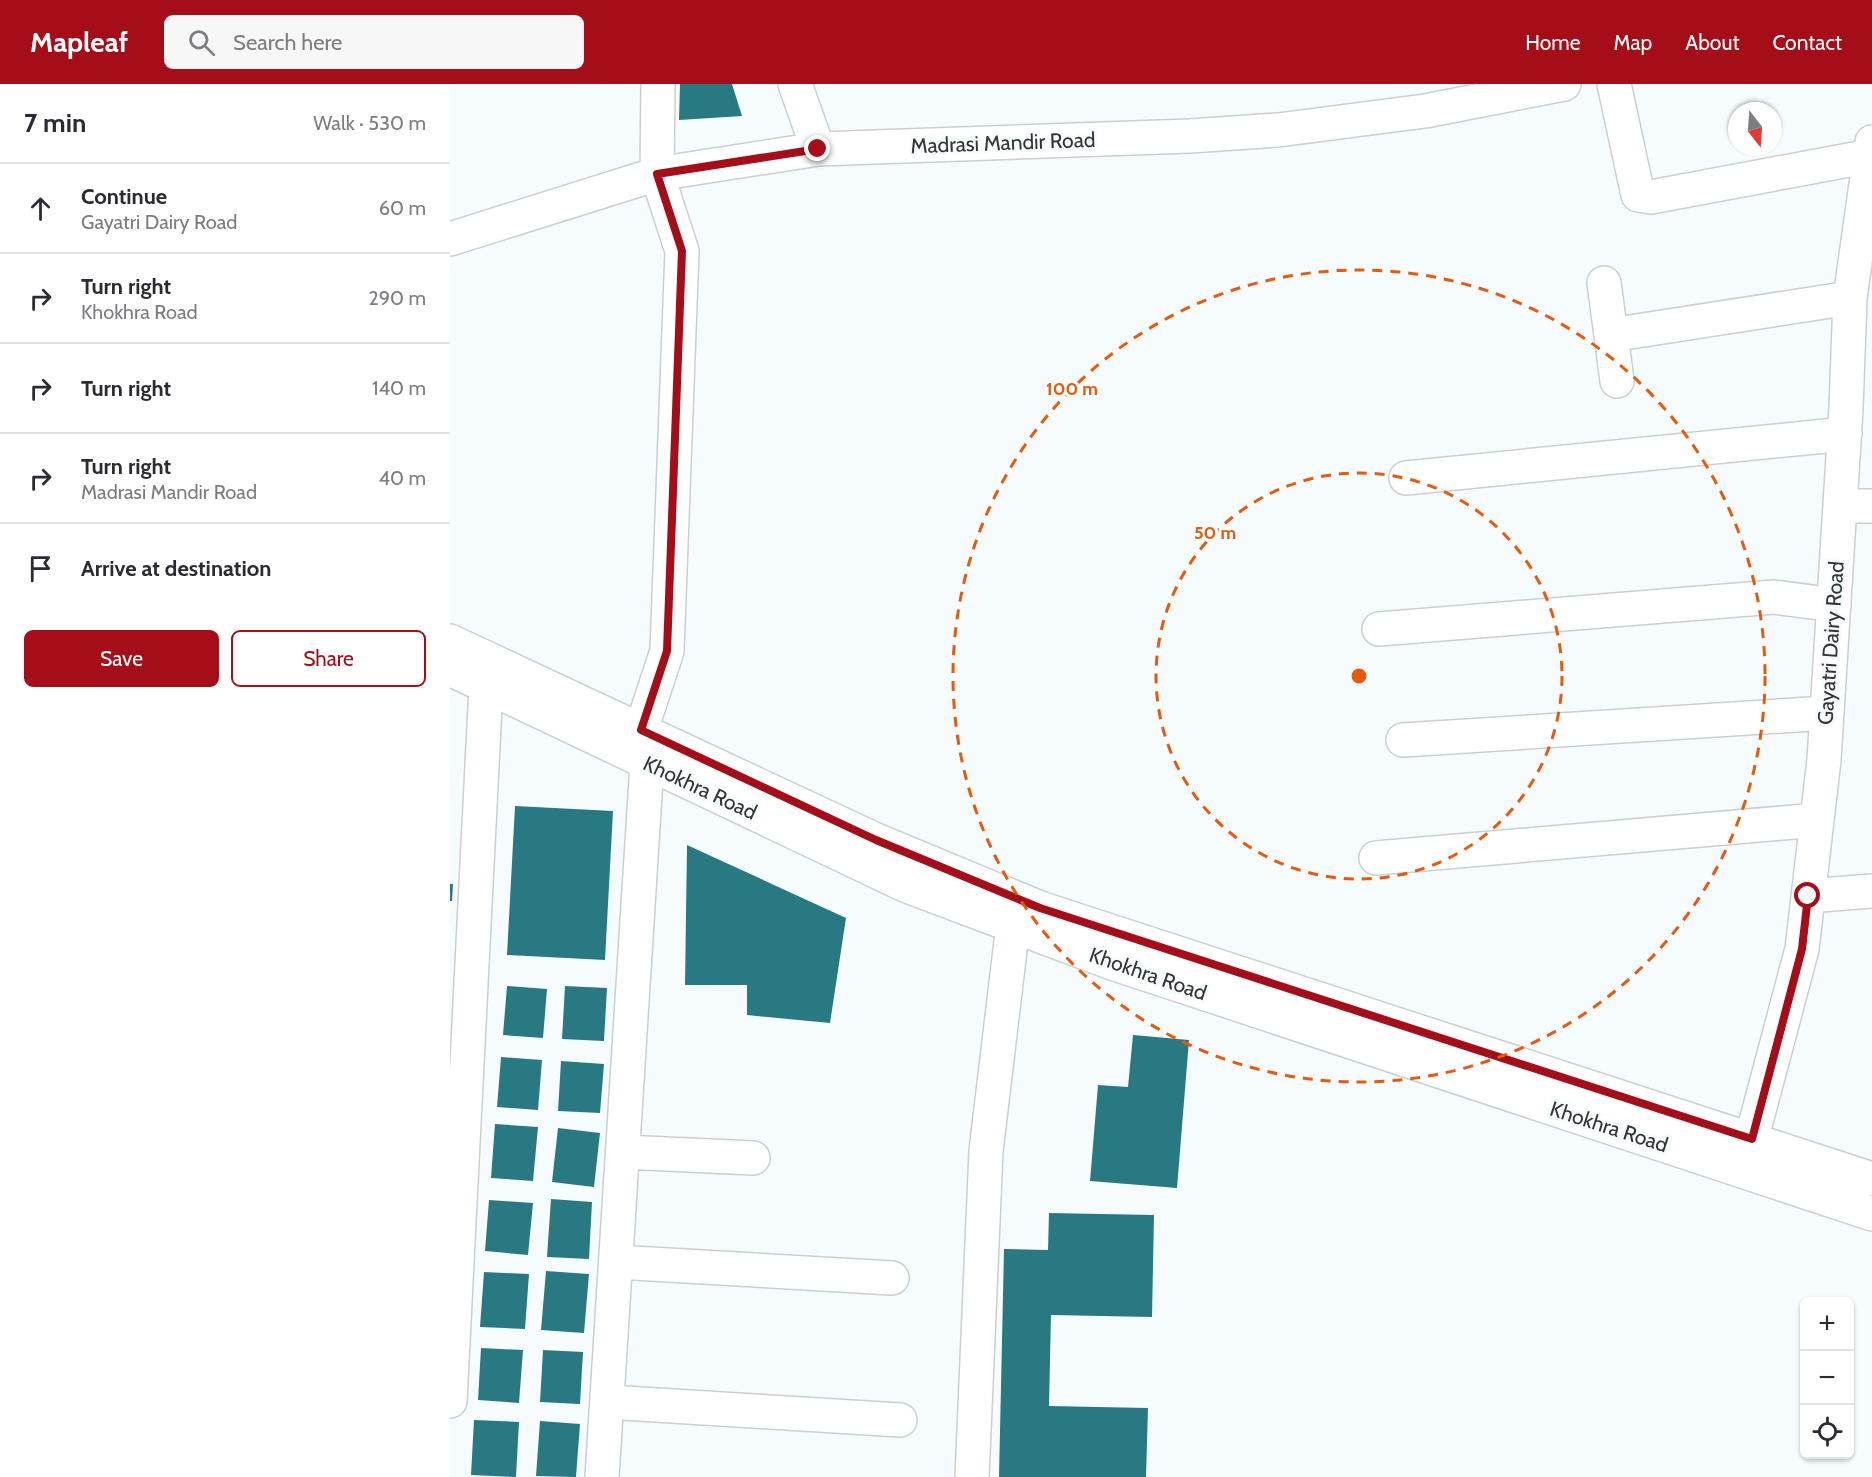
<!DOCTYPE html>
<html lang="en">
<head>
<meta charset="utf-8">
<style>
  body { margin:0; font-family:Cabin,sans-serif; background:#f7f7f7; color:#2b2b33 }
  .controls { position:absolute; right:18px; bottom:18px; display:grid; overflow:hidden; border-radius:9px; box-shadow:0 2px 4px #0004 }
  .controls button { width:54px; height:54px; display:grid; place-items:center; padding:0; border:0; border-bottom:2px solid #e1e1e2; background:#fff; color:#2b2b33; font:30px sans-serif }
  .compass { position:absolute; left:1278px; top:18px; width:54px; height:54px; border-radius:50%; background:#fff; box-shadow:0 2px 4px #0004; rotate:163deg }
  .stop { position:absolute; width:18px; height:18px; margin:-14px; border:4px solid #a50d18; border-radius:50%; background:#fff }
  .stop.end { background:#a50d18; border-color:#fff; box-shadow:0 2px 6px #0008 }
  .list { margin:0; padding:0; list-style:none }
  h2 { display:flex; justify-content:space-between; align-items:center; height:78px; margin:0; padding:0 24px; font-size:26px }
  h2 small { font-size:20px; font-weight:400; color:#7c7c81 }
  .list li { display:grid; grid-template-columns:39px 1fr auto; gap:18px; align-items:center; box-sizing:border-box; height:90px; padding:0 24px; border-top:2px solid #e1e1e2 }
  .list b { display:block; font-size:22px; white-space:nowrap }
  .list p { margin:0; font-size:20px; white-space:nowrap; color:#7c7c81 }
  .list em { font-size:20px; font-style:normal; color:#7c7c81 }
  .actions { display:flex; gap:12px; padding:18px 24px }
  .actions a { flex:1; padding:14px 0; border:2px solid #a50d18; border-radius:9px; text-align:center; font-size:21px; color:#a50d18 }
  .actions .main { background:#a50d18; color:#fff }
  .icon { flex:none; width:33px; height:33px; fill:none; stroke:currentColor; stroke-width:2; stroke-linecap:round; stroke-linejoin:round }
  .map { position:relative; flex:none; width:1422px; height:1393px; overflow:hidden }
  header { display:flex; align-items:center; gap:36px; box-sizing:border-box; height:84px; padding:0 30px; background:#a50d18; color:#fff }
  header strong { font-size:28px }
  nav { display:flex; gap:33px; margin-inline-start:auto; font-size:21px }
  .search { width:420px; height:54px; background:#f7f7f7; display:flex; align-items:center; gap:15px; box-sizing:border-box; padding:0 21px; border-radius:9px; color:#7c7c81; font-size:22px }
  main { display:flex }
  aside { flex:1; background:#fff }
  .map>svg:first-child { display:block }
</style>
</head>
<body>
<header>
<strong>Mapleaf</strong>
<div class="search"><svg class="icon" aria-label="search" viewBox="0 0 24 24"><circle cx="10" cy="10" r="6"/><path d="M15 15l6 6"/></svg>Search here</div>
<nav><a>Home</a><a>Map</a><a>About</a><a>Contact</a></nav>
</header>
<main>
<aside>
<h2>7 min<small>Walk · 530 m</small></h2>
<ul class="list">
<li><svg class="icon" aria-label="ahead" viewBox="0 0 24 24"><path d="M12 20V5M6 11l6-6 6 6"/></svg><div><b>Continue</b><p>Gayatri Dairy Road</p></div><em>60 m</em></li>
<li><svg class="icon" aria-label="right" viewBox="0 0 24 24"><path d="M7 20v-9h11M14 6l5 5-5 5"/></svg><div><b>Turn right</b><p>Khokhra Road</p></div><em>290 m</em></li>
<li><svg class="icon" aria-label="right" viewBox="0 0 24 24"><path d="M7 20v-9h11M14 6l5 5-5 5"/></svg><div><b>Turn right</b></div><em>140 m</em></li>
<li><svg class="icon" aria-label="right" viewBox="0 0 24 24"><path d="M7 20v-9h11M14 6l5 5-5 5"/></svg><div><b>Turn right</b><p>Madrasi Mandir Road</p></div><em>40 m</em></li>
<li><svg class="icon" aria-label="arrive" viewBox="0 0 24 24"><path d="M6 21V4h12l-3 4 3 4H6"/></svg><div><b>Arrive at destination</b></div></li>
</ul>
<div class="actions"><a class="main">Save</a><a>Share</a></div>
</aside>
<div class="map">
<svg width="1422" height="1393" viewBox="0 0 1422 1393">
  <rect width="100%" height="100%" fill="#f6fcfd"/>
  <path fill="#297983" d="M230,0H282L292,32L229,36Z
    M65,722L163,727L155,876L57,871Z
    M237,761L396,834L380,939L297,931V901H235Z
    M0,800H3L2,817H0Z
    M57,902L97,905L93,954L53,951Z
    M115,902L157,904L154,957L112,955Z
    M683,951L739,956L727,1104L640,1097L648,1001L678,1003Z
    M51,973L92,976L88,1026L47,1023Z
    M111,977L154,980L150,1029L108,1027Z
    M45,1040L88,1043L83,1097L41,1094Z
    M108,1044L150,1049L144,1103L102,1098Z
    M101,1115L142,1118L139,1175L97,1173Z
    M39,1116L83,1119L78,1171L35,1167Z
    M599,1129L704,1131L702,1233L601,1231L599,1322L698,1324L696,1393H549L554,1165L598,1166Z
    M96,1187L139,1190L134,1249L91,1246Z
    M34,1188L79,1190L75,1245L30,1243Z
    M31,1264L73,1266L69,1319L28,1316Z
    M93,1266L133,1268L130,1320L90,1318Z
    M24,1336L69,1338L66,1393L21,1391Z
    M90,1337L130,1340L126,1393L86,1392Z"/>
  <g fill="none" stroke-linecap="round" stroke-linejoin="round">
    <g stroke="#cad0d1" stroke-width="36">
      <path id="minor" d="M345,0L368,65
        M1164,0L1188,111L1201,113L1420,72
        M0,155L207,90L368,65L740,52L828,46L975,27L1114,0
        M1154,199L1161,251
        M1167,297L1161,251L1400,214
        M956,394L1395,350
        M1390,422H1422
        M929,545L1324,513L1384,521
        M191,646L217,567L232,167L207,90L208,0
        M953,656L1377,629
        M926,774L1367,736
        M1358,812L1422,807
        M173,1068L303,1074
        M1294,1083L1352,865L1374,676L1396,325L1400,214L1422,58
        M166,1178L442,1194
        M0,1317L36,602
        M157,1318L450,1336
        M152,1393L197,679
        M522,1393L536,1067L563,841"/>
    </g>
    <g stroke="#cad0d1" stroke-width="36">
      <path id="major" d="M0,557L426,756L590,824L1422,1095
        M0,585L457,802L662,879L1422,1130"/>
    </g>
    <use href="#minor" stroke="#fff" stroke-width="33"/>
    <use href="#major" stroke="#fff" stroke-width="33"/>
  </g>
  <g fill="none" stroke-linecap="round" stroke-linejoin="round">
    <path stroke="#a50d18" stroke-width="8" d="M368,65L207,90L232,167L217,567L191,646L426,756L590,824L1302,1055L1352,865L1358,812"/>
  </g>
  <g fill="none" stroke="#e8590c" stroke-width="3" stroke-dasharray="10 8">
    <circle cx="909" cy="592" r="203"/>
    <circle cx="909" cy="592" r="406"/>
  </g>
  <g text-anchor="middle" stroke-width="6" stroke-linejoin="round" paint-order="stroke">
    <g font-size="21" fill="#333535" stroke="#f6fcfd">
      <text transform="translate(553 59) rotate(-2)" y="7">Madrasi Mandir Road</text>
      <text transform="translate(1381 559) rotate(-86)" y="7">Gayatri Dairy Road</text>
      <text transform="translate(250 704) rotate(25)" y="7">Khokhra Road</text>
      <text transform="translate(698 890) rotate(19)" y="7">Khokhra Road</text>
      <text transform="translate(1159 1043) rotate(18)" y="7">Khokhra Road</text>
    </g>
  </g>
  <circle cx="909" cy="592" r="9" fill="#e8590c" stroke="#f6fcfd" stroke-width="3"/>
  <g font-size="18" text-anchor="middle" font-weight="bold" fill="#e8590c" stroke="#f6fcfd" stroke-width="6" stroke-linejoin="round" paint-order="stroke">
    <text x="622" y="311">100 m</text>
    <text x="765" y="455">50 m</text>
  </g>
</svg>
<div class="controls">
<button>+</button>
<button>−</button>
<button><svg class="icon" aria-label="locate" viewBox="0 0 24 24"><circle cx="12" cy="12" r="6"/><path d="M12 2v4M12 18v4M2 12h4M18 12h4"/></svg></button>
</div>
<svg class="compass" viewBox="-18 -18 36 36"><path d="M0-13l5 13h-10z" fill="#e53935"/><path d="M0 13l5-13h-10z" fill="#7c7c81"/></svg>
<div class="stop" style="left:1358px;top:812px"></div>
<div class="stop end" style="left:368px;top:65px"></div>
</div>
</main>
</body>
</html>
